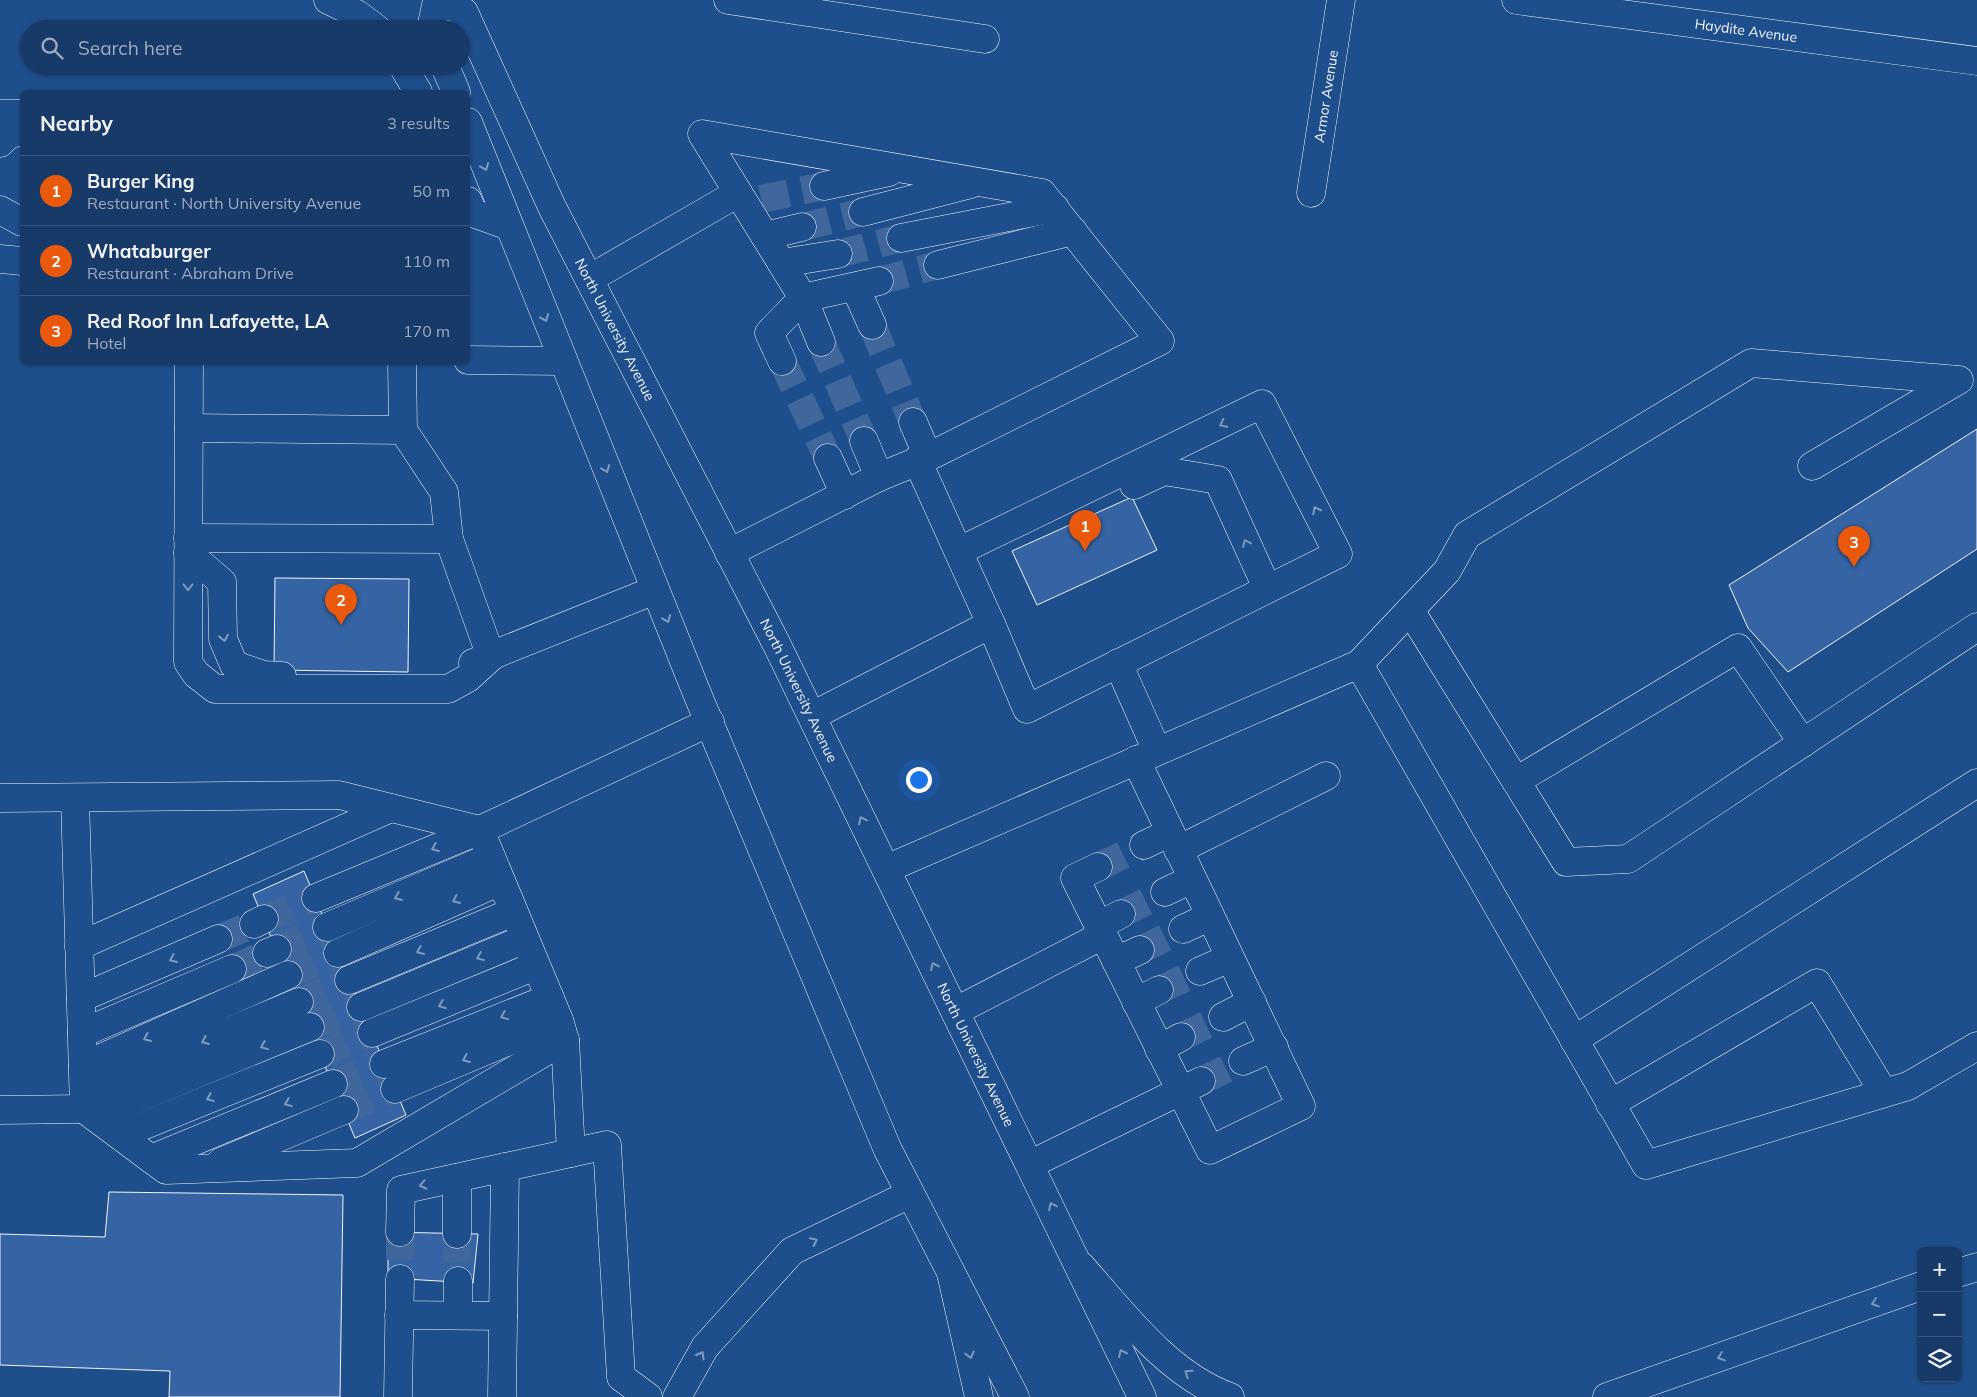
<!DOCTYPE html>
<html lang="en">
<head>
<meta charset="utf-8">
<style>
  body { margin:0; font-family:Mulish,sans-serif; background:#244571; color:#f1f3f6 }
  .controls { position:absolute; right:15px; bottom:15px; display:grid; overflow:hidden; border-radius:8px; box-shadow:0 1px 4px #0004 }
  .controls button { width:45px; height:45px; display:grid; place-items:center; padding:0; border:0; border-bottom:1px solid #36547d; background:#173a69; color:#f1f3f6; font:25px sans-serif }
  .you { position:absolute; left:918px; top:779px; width:18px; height:18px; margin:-12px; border:4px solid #fff; border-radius:50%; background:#1a73e8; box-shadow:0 0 0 8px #1a73e833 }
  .badge { display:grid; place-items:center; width:32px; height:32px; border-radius:50%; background:#ea580c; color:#fff; font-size:16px; font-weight:700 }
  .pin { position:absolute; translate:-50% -41px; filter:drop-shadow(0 1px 2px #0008) }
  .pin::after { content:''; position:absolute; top:26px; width:18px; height:15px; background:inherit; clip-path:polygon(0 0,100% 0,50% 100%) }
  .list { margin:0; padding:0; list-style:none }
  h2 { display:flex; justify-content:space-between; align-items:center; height:65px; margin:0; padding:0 20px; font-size:21px }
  h2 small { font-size:16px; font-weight:400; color:#9eadc0 }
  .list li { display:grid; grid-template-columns:32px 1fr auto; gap:15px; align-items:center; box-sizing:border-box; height:70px; padding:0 20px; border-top:1px solid #36547d }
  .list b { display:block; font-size:19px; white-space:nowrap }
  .list p { margin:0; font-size:16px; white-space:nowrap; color:#9eadc0 }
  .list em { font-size:16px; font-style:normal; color:#9eadc0 }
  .icon { flex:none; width:28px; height:28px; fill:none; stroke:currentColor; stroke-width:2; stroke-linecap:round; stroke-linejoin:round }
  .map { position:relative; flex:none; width:1977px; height:1397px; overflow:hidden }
  .search { position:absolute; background:#173a69; box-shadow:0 1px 4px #0004; left:20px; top:20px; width:450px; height:55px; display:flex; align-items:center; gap:12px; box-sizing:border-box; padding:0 18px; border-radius:28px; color:#9eadc0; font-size:19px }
  .panel { position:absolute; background:#173a69; box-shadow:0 1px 4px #0004; left:20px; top:90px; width:450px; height:275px; border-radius:8px }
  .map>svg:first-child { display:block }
</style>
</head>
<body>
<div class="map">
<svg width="1977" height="1397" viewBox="0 0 1977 1397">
  <rect width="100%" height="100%" fill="#1f4e8c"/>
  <path fill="#3563a3" stroke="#f2f6ff" d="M1977,429V549L1788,672L1748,628L1729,585Z
    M1132,497L1157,550L1037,605L1012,551Z
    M275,578L409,579L408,672L274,670Z
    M304,871L406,1115L355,1138L253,894Z
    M109,1192L343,1195L340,1397H169L170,1371L0,1365V1234L105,1237Z
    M388,1232L478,1234L473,1283L388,1278Z"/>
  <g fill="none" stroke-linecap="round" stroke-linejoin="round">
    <path stroke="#3f679d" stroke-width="28" stroke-dasharray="28 14" stroke-linecap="butt" d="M761,199L824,186
      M802,227L863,212
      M838,254L901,238
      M879,281L938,265
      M872,325L913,422
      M821,342L864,441
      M782,361L828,458
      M1098,867L1144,845
      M1121,914L1165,892
      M264,919L316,898
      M218,939L254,924
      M277,949L327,927
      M1140,950L1183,929
      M232,969L267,953
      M288,975L338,953
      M1159,990L1200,971
      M299,1002L349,980
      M310,1027L361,1007
      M1181,1037L1223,1017
      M320,1054L372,1033
      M1201,1081L1243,1061
      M333,1084L384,1064
      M344,1110L395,1089
      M400,1232V1279
      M457,1234L458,1281"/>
    <g stroke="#f2f6ff" stroke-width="29">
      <g id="minor">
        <path d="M728,0L985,39"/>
        <path id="s1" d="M1516,0L1977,61"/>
        <path d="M0,114H22"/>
        <path d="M0,143L9,134L22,132"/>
        <path d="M824,186L889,172"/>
        <path id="s2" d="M1311,193L1341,0"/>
        <path d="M0,210L22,222"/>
        <path d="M863,212L971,184"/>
        <path d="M765,236L802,227"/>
        <path d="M901,238L1055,208"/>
        <path d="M0,259L22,261"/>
        <path d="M782,263L838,254"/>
        <path d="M938,265L1073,231"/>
        <path d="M589,279L738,193"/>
        <path d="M855,287L872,325"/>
        <path d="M821,342L803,298L879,281"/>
        <path d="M468,360L562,361"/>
        <path d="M189,362L188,662L196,674L215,689H448L468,678L491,657"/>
        <path d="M913,422L928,457"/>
        <path d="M189,428L403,430"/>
        <path d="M864,441L879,477"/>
        <path d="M828,458L845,495"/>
        <path d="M917,460L991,624"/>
        <path d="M1134,485L1164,471L1218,480L1267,588"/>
        <path d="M188,538L449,539L444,492L403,430L402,362"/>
        <path d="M449,539L491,657"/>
        <path d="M188,553L222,582L223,639L234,665L264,675L282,676"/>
        <path d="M729,553L879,477L928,457L1160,341L1042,193L702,134L803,298L769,333L782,361"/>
        <path d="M1410,610L1566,862L1628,859L1977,627"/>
        <path d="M473,663L655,590"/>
        <path d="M1118,663L1157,751"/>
        <path d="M1359,664L1447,571L1467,535L1751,363L1959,380L1812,466"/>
        <path d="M812,716L991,624L1027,709L1338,554L1262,404L959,551"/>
        <path d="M1516,781L1738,648L1803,743"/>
        <path d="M0,798L339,795L480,830L710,722"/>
        <path d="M75,798L84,1109L166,1170L357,1163L565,1040"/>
        <path d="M1144,845L1169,833"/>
        <path d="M1178,850L1326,776"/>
        <path d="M1098,867L1075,878L1210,1150L1301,1106L1136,760"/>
        <path d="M886,869L1359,664L1646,1165L1908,1086L1977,1046"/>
        <path d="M1165,892L1192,879"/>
        <path d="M316,898L480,830L559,1020L565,1040L571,1153"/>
        <path d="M254,924L264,919"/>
        <path d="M1098,926L1121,914"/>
        <path d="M327,927L491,857"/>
        <path d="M1183,929L1209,917"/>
        <path d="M79,946L391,808"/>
        <path d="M267,953L277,949"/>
        <path d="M338,953L501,881"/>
        <path d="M1116,961L1140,950"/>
        <path d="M1200,971L1230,958"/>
        <path d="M349,980L513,912"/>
        <path d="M81,998L218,939"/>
        <path d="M1136,1002L1159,990"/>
        <path d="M361,1007L525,939"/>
        <path d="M956,1011L1103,935"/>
        <path d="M1223,1017L1252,1002"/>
        <path d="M82,1033L232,969"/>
        <path d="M372,1033L535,966"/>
        <path d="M1574,1040L1977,783"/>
        <path d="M1159,1049L1181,1037"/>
        <path d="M1243,1061L1274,1047"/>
        <path d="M384,1064L550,998"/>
        <path d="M83,1066L288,975"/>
        <path d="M395,1089L559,1020"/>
        <path d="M84,1092L299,1002"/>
        <path d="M1610,1104L1817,983L1884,1093"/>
        <path d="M0,1110L84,1109"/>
        <path d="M94,1116L310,1027"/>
        <path d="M120,1135L320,1054"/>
        <path d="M151,1159L333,1084"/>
        <path d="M221,1162L344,1110"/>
        <path d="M1031,1164L1201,1081"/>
        <path d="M457,1178V1234"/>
        <path d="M400,1232L401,1190L607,1145L621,1377L648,1397"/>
        <path d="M458,1281V1315"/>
        <path d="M399,1315L503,1316"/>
        <path d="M398,1397L400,1279"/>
        <path d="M502,1397L505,1167"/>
        <path d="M677,1397L705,1347L792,1251L910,1194"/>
      </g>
    </g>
    <g stroke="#f2f6ff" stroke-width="29">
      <g id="major">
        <path d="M328,0L357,14L377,29"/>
        <path id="s3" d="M431,29L437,0L464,12L552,207L777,645L1142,1397"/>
        <path d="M403,66L418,92"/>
        <path d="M445,66L456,92"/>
        <path d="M468,122L696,691L887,1148L1015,1397"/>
        <path d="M468,201L473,213L509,226"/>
      </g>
    </g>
    <g stroke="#f2f6ff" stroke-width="29">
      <path id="highway" d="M1081,1266C1123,1313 1168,1375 1230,1397
        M951,1273L979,1397
        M1958,1273L1977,1267
        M1607,1397L1921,1286"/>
    </g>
    <use href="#minor" stroke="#1f4e8c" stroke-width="28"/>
    <use href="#major" stroke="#1f4e8c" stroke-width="28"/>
    <use href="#highway" stroke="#1f4e8c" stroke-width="28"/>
  </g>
  <defs><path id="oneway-chevron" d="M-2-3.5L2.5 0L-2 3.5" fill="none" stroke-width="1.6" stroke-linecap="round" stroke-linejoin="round" transform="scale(1.25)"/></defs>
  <g stroke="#7e9ac0">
    <use href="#oneway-chevron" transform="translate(485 167) rotate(68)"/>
    <use href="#oneway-chevron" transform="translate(545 318) rotate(68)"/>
    <use href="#oneway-chevron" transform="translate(1223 424) rotate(154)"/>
    <use href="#oneway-chevron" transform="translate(606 469) rotate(68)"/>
    <use href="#oneway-chevron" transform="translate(1316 510) rotate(-117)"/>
    <use href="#oneway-chevron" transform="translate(1246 543) rotate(-115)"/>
    <use href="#oneway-chevron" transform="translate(188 587) rotate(90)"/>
    <use href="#oneway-chevron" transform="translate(667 619) rotate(68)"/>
    <use href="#oneway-chevron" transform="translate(224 638) rotate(79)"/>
    <use href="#oneway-chevron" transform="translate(862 820) rotate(-116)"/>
    <use href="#oneway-chevron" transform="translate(435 848) rotate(157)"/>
    <use href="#oneway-chevron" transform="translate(398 897) rotate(157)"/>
    <use href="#oneway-chevron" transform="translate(456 900) rotate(156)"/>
    <use href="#oneway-chevron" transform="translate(420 951) rotate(157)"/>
    <use href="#oneway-chevron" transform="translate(480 957) rotate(158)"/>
    <use href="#oneway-chevron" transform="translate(173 959) rotate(157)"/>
    <use href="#oneway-chevron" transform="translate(934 966) rotate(-116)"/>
    <use href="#oneway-chevron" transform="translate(442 1005) rotate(158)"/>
    <use href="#oneway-chevron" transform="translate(504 1016) rotate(158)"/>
    <use href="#oneway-chevron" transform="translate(147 1038) rotate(156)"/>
    <use href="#oneway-chevron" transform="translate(205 1041) rotate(157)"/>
    <use href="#oneway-chevron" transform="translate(264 1046) rotate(158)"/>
    <use href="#oneway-chevron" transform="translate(466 1059) rotate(157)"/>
    <use href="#oneway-chevron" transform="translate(210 1098) rotate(158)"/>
    <use href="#oneway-chevron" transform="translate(288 1103) rotate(158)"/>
    <use href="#oneway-chevron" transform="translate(423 1185) rotate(168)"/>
    <use href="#oneway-chevron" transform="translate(1052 1206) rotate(-116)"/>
    <use href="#oneway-chevron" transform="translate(814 1241) rotate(-26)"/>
    <use href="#oneway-chevron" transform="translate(1875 1303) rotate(161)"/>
    <use href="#oneway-chevron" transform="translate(1122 1353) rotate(-115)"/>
    <use href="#oneway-chevron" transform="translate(701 1355) rotate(-60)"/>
    <use href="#oneway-chevron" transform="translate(970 1355) rotate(77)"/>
    <use href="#oneway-chevron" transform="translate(1721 1357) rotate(161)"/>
    <use href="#oneway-chevron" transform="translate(1188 1373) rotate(-145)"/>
  </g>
  <g text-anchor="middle" stroke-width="4" stroke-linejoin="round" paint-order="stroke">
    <g font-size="14" fill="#f2f6ff" stroke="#1f4e8c">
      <text dy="5" stroke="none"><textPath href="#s1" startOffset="232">Haydite Avenue</textPath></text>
      <text dy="5" stroke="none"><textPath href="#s2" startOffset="98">Armor Avenue</textPath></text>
      <text dy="5" stroke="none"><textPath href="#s3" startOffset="411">North University Avenue</textPath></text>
      <text dy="5" stroke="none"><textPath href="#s3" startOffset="816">North University Avenue</textPath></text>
      <text dy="5" stroke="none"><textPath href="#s3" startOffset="1221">North University Avenue</textPath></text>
    </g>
  </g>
</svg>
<div class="controls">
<button>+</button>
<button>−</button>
<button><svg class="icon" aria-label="layers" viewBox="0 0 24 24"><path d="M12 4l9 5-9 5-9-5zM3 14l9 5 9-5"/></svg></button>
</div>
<div class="you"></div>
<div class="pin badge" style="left:1085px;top:551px">1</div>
<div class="pin badge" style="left:341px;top:625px">2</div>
<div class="pin badge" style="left:1854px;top:567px">3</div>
<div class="search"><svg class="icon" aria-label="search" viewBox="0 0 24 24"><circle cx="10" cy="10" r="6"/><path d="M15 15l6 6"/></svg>Search here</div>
<section class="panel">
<h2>Nearby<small>3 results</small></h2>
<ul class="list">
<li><span class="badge">1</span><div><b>Burger King</b><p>Restaurant · North University Avenue</p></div><em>50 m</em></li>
<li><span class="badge">2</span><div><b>Whataburger</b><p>Restaurant · Abraham Drive</p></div><em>110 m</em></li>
<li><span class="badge">3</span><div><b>Red Roof Inn Lafayette, LA</b><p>Hotel</p></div><em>170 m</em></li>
</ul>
</section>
</div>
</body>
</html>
